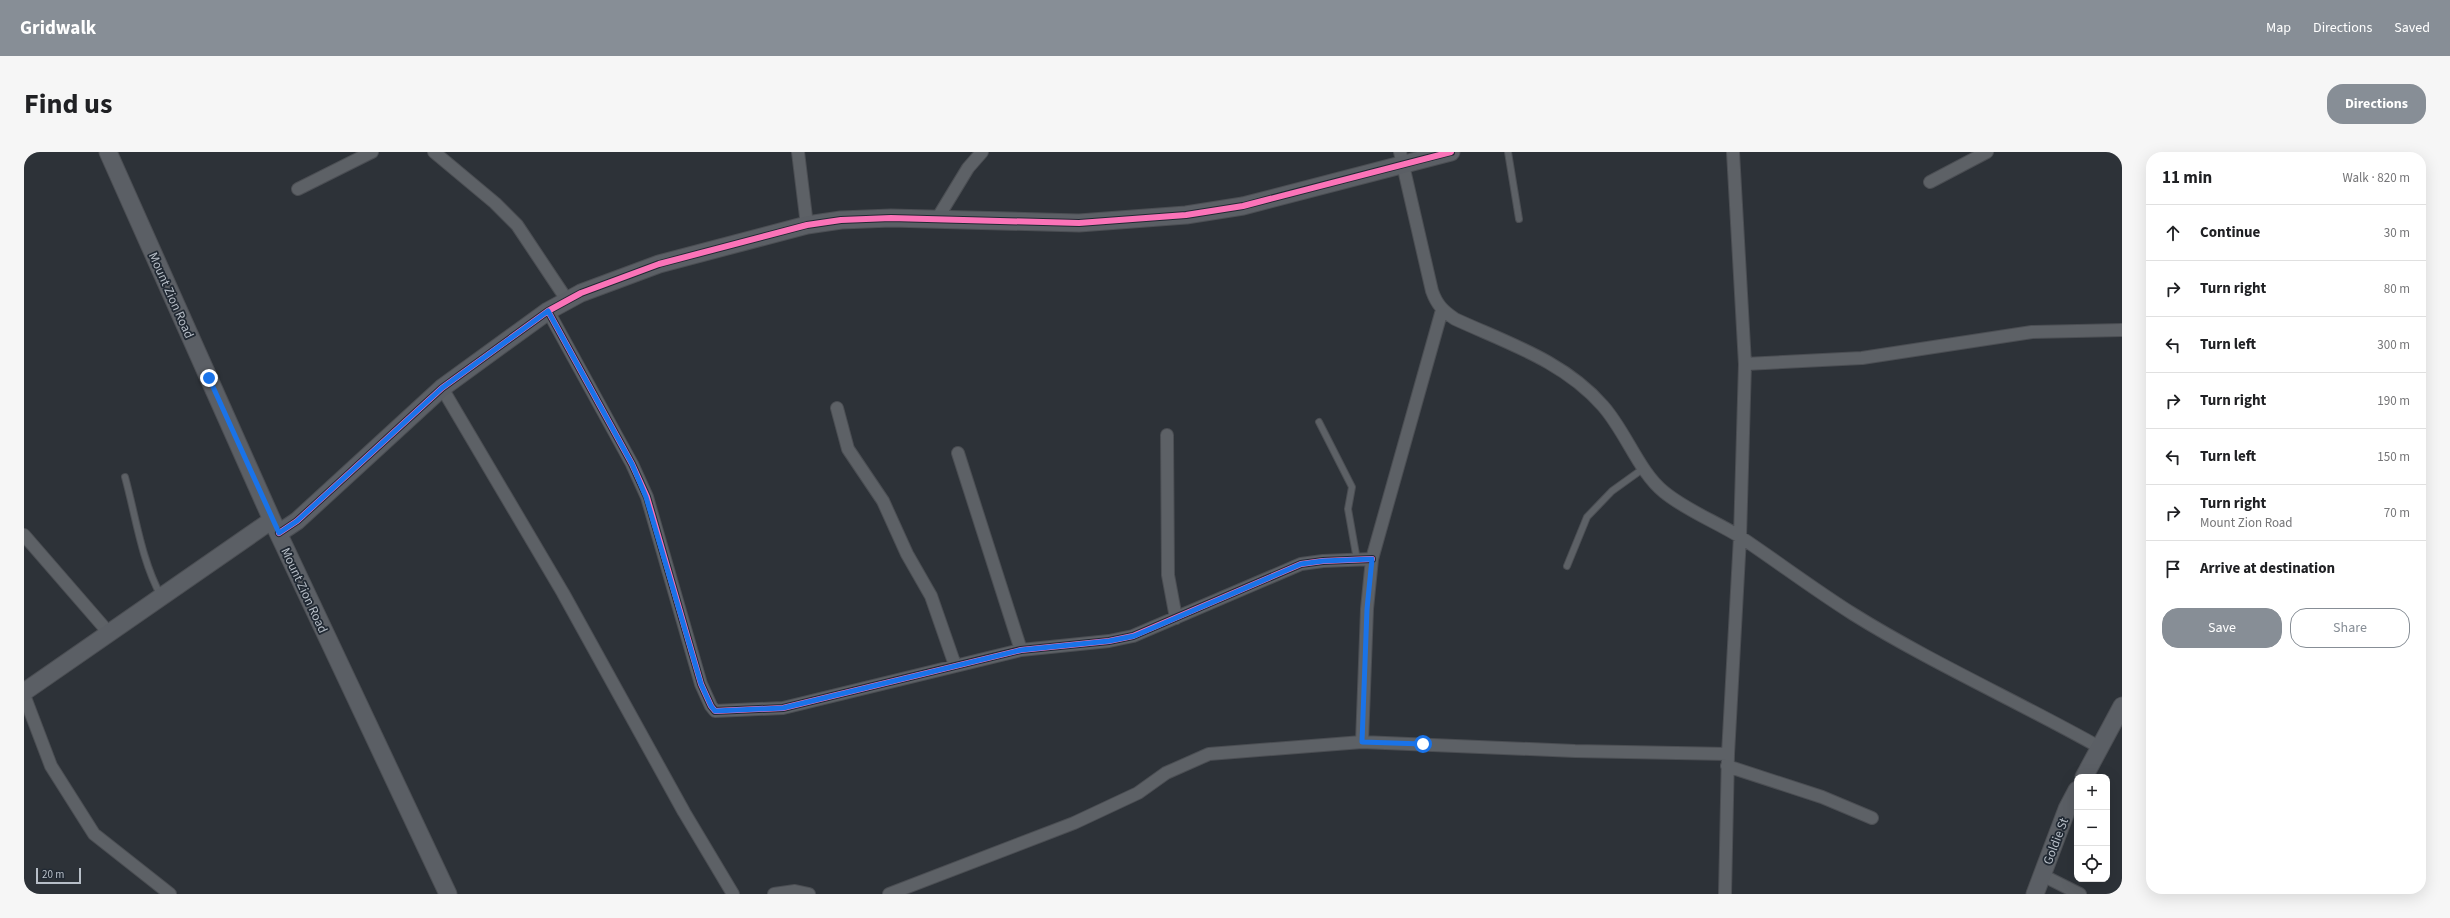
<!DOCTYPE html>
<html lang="en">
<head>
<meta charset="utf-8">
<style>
  body { margin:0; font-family:"Source Sans 3",sans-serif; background:#f6f6f6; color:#202124 }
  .controls { position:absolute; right:12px; bottom:12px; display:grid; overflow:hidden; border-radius:8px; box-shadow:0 4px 16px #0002 }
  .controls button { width:36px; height:36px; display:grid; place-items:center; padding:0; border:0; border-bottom:1px solid #e0e0e0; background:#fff; color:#202124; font:20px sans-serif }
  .scale { position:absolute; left:12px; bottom:10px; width:45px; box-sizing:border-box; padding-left:4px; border:2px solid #b8bfc8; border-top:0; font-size:11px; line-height:14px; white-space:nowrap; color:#b8bfc8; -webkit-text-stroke:3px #212933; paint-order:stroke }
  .stop { position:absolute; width:12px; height:12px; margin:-9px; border:3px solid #1a73e8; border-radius:50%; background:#fff }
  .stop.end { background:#1a73e8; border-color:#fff; box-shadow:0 1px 4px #0008 }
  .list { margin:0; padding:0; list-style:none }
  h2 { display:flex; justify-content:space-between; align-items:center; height:52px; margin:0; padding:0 16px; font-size:17px }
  h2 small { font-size:13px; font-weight:400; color:#757577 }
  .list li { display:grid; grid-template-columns:26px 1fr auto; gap:12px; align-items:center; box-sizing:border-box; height:56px; padding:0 16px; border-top:1px solid #e0e0e0 }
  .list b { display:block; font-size:15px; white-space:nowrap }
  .list p { margin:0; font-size:13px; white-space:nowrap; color:#757577 }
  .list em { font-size:13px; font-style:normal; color:#757577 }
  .actions { display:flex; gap:8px; padding:12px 16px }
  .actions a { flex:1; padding:9px 0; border:1px solid #878e96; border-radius:16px; text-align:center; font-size:14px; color:#878e96 }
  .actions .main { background:#878e96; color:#fff }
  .icon { flex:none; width:22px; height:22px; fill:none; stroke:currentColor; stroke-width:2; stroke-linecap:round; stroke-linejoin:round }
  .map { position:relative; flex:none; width:2098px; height:742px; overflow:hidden; border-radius:16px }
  header { display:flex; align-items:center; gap:24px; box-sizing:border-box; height:56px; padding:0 20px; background:#878e96; color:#fff }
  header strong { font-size:19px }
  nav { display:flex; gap:22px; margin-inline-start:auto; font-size:14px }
  .intro { display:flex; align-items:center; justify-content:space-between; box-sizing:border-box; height:96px; padding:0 24px }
  h1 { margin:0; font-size:28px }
  .button { padding:10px 18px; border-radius:16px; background:#878e96; color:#fff; font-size:14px; font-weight:700 }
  main { display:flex; gap:24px; padding:0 24px }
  aside { flex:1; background:#fff; border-radius:16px; box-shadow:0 4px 16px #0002 }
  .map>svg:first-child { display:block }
</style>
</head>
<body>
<header>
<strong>Gridwalk</strong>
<nav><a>Map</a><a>Directions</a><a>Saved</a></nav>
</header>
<div class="intro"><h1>Find us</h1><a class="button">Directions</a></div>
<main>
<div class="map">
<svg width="2098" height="742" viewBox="0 0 2098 742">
  <rect width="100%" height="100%" fill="#2d3238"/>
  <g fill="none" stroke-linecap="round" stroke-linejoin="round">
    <g stroke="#4b4e53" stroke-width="8">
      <path id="lane" d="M1484,0L1495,67
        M1295,270L1328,335L1324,357L1333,408
        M101,325C112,365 117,407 137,444
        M1543,414L1563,365L1588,339L1620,316"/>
    </g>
    <g stroke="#4b4e53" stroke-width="14">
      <path id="street" d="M410,0L471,51L493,73L543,148
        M774,0L783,73
        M1376,0L1408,139C1413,153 1419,159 1431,167C1483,191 1540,209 1579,254C1602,280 1615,320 1640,340C1663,359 1693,370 1718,386C1755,411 1791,438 1829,462C1906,510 1995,550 2075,595
        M1906,30L1963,0
        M274,37L348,0
        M913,67L944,16L958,0
        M524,159L608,312L623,345L677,532L687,554L691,559L759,556L997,498L1085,489L1109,484L1277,412L1299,409L1348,407
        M1721,212L1838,206L2008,180L2098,178
        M418,236L539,441L660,660L709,742
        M813,256L824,297L859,349L883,402L907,444L931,513
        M1143,283L1144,423L1152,466
        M934,301L997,498
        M0,383L85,481
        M0,543L27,614L70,682L146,742
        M1338,590L1343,457L1348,407L1418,158
        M1703,614L1798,645L1848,666
        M2018,723L2056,742
        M750,742L771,739L785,742
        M865,742L1050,671L1114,641L1142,621L1185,602L1338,590L1551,599L1704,602
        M1701,742L1704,602L1716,385L1721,212L1709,0"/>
    </g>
    <g stroke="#4b4e53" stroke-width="19">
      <path id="secondary" d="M84,0L248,368L424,742
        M255,381L273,369L418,236L524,159L557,141L635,112L783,73L817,68L867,66L1055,71L1162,63L1219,54L1427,0
        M0,540L248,368
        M2060,625L2098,554
        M2011,742L2043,657L2053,638"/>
    </g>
    <use href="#lane" stroke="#5d6166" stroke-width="6"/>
    <use href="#street" stroke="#5d6166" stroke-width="12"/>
    <use href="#secondary" stroke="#5b5f65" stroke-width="17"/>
    <g stroke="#212933" stroke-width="8">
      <path id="cycleway" d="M524,159L608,312L623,345L677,532L687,554L691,559L759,556L997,498L1085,489L1109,484L1277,412L1299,409L1348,407
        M255,381L273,369L418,236L524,159L557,141L635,112L783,73L817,68L867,66L1055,71L1162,63L1219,54L1427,0"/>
    </g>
    <use href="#cycleway" stroke="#fb73b8" stroke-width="6"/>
  </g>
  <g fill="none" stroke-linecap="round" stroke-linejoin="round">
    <path stroke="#1a73e8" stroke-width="5" d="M185,226L255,381L273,369L418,236L524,159L608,312L622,345L677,532L687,554L691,559L759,556L997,498L1085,489L1110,484L1277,412L1299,409L1348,407L1343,457L1338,590L1399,592"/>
  </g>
  <g text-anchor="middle" stroke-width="3.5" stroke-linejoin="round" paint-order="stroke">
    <g font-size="13" fill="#b8bfc8" stroke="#212933">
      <text transform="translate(148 143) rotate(66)" y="5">Mount Zion Road</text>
      <text transform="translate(281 438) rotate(65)" y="5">Mount Zion Road</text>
      <text transform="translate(2031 689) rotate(-69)" y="5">Goldie St</text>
    </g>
  </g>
</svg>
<div class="controls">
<button>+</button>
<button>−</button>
<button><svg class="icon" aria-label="locate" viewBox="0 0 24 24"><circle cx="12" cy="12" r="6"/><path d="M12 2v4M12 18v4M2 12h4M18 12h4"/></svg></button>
</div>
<div class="scale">20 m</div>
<div class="stop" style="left:1399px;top:592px"></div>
<div class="stop end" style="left:185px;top:226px"></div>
</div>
<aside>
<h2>11 min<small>Walk · 820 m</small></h2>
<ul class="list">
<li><svg class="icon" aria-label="ahead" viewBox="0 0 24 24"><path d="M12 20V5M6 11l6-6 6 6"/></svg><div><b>Continue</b></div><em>30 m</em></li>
<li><svg class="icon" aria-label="right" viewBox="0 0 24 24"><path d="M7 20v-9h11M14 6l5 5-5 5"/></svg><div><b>Turn right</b></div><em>80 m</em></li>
<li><svg class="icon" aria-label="left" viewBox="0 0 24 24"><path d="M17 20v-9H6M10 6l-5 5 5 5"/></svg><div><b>Turn left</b></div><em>300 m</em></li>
<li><svg class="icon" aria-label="right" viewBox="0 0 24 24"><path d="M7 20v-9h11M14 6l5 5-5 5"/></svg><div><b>Turn right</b></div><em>190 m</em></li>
<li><svg class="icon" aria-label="left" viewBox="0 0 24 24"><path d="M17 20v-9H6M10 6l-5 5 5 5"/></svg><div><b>Turn left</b></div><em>150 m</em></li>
<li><svg class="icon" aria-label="right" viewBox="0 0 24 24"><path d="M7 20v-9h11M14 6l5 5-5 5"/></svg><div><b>Turn right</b><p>Mount Zion Road</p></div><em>70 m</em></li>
<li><svg class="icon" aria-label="arrive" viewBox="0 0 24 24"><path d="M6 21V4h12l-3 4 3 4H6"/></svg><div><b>Arrive at destination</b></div></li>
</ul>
<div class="actions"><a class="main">Save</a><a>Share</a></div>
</aside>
</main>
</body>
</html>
